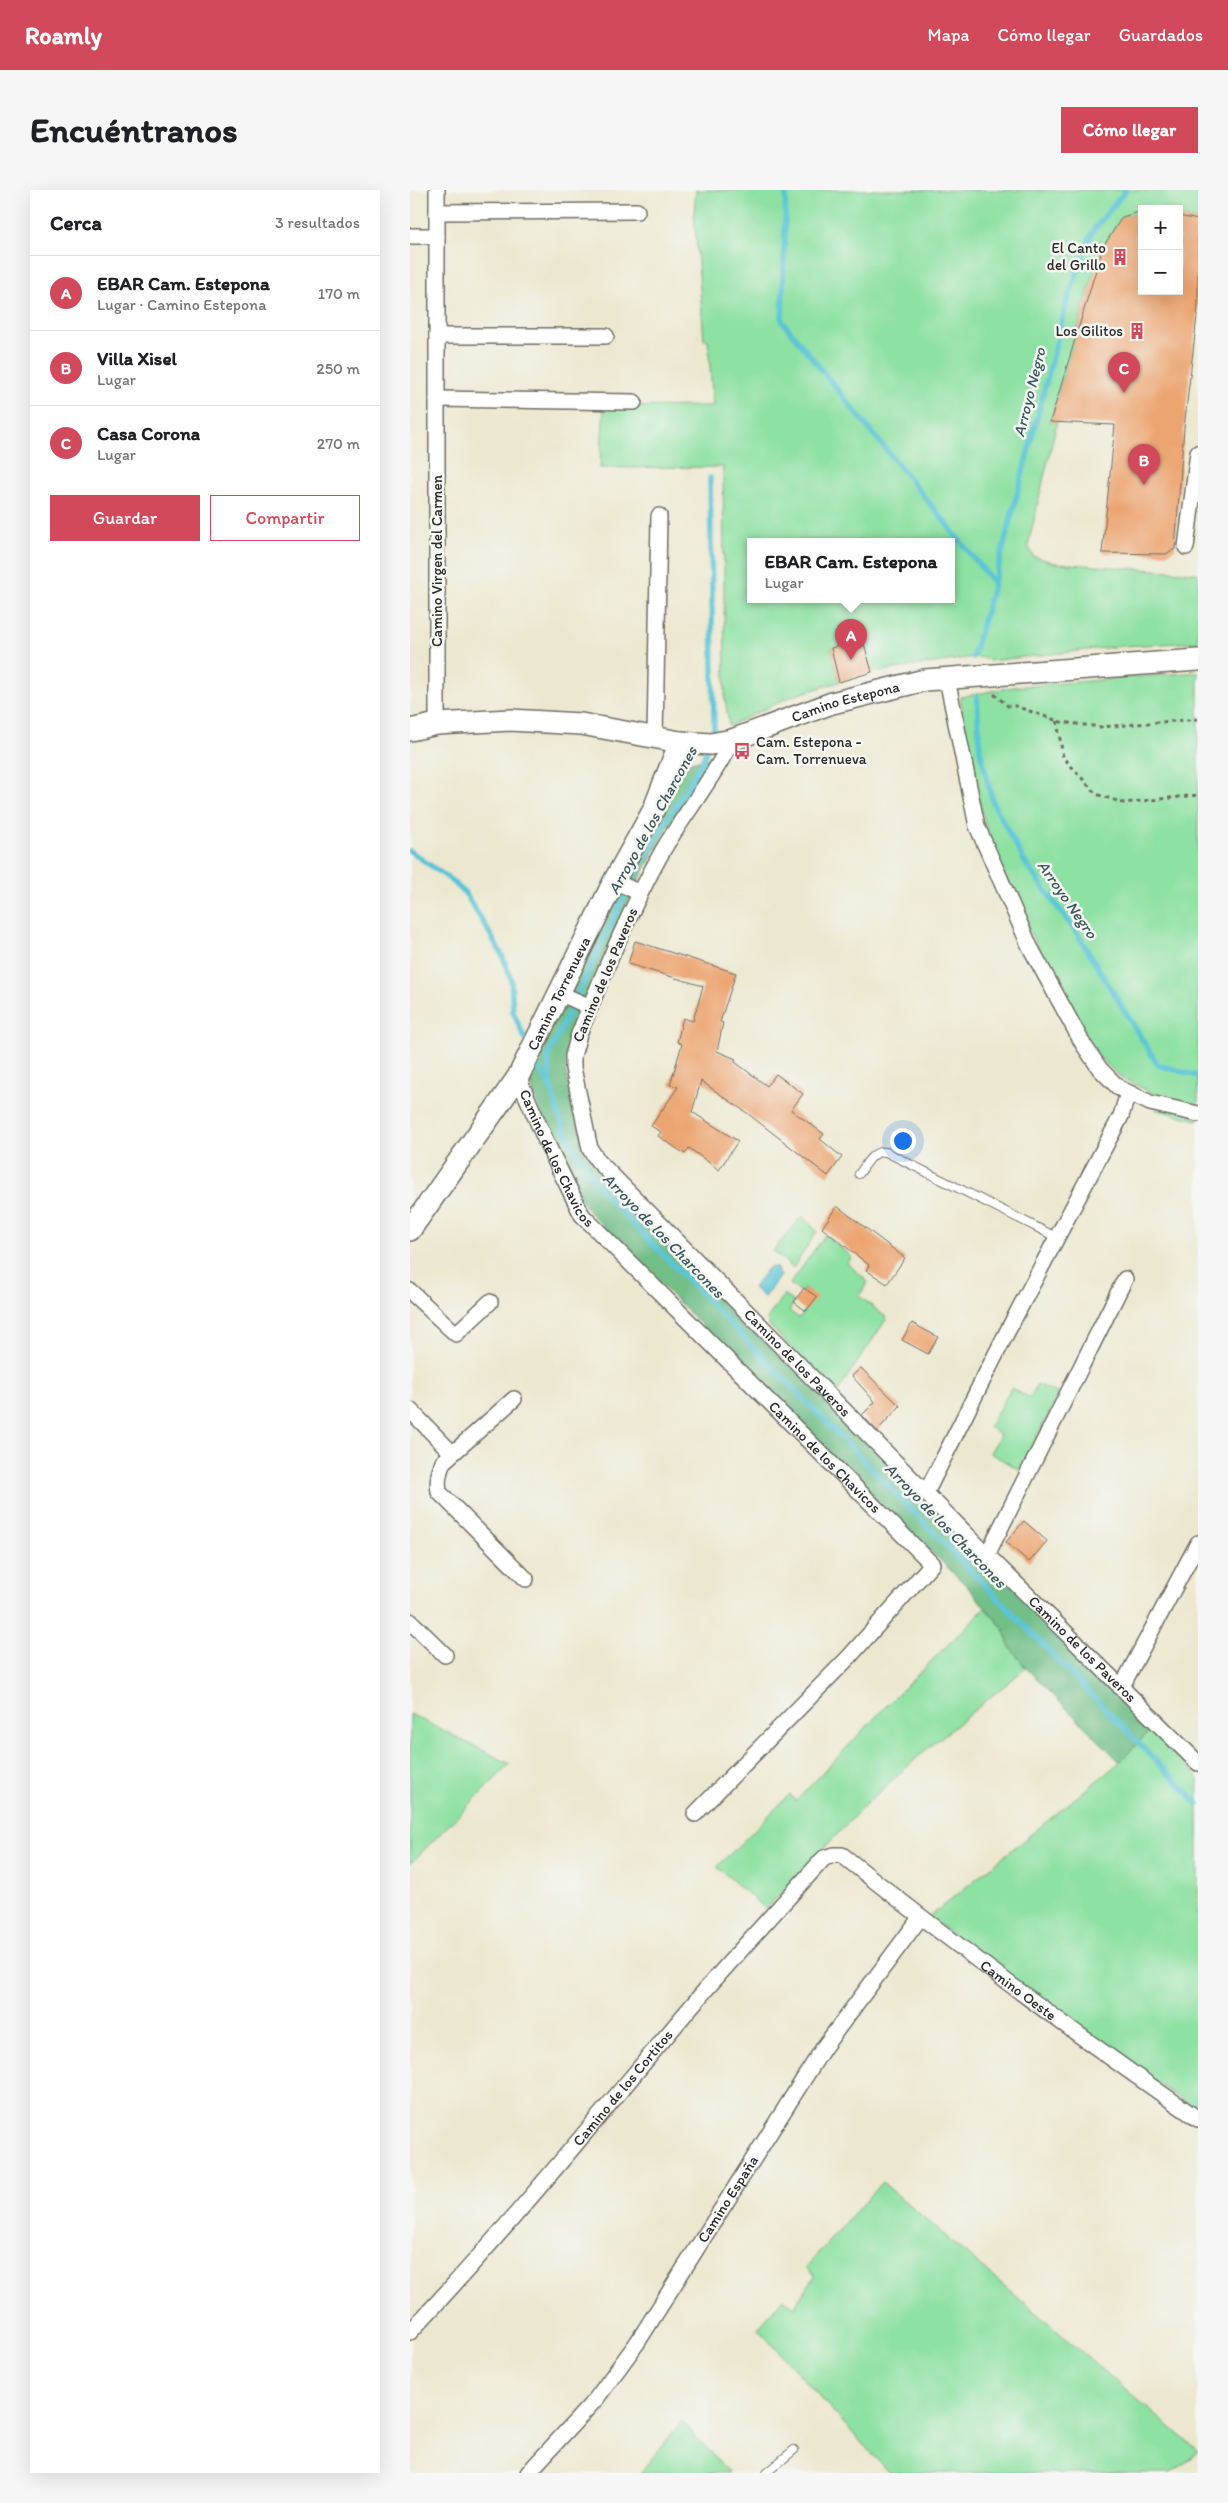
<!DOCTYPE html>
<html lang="es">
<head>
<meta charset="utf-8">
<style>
  body { margin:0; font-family:Itim,sans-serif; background:#f6f6f6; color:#202124 }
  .controls { position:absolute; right:15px; top:15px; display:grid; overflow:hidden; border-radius:0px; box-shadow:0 5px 20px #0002 }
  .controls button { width:45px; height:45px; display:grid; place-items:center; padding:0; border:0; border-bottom:1px solid #e0e0e0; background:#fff; color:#202124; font:25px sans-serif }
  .you { position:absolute; left:492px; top:950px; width:18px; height:18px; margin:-12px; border:4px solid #fff; border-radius:50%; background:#1a73e8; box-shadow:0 0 0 8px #1a73e833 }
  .badge { display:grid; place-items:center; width:32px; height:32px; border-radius:50%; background:#d1495b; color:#fff; font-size:16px; font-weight:700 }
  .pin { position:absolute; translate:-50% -41px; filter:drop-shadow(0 1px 2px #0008) }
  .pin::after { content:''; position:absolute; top:26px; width:18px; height:15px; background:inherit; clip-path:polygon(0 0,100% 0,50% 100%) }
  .popup { position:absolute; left:337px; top:348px; width:208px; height:65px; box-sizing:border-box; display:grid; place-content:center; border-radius:0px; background:#fff; filter:drop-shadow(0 1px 4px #0005); font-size:16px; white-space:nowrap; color:#757577 }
  .popup b { font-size:19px; color:#202124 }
  .popup::after { content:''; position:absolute; left:50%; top:100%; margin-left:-10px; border:10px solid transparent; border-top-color:#fff }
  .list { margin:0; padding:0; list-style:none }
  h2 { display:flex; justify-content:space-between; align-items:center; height:65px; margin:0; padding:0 20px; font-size:21px }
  h2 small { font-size:16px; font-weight:400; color:#757577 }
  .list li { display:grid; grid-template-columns:32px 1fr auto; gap:15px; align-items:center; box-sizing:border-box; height:75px; padding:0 20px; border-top:1px solid #e0e0e0 }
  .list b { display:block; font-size:19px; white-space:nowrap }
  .list p { margin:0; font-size:16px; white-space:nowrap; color:#757577 }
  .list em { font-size:16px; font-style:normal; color:#757577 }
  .actions { display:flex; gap:10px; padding:15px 20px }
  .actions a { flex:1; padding:11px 0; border:1px solid #d1495b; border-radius:0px; text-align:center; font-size:18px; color:#d1495b }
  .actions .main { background:#d1495b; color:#fff }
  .map { position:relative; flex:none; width:788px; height:2283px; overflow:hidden; border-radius:0px }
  header { display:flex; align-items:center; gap:30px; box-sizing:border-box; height:70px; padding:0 25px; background:#d1495b; color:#fff }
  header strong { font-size:24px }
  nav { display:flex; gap:28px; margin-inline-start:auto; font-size:18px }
  .intro { display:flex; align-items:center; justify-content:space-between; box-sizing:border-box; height:120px; padding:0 30px }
  h1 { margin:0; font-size:35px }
  .button { padding:12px 22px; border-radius:0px; background:#d1495b; color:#fff; font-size:18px; font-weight:700 }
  main { display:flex; gap:30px; padding:0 30px }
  aside { flex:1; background:#fff; border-radius:0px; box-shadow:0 5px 20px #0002 }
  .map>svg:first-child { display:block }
</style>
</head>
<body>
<header>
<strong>Roamly</strong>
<nav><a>Mapa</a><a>Cómo llegar</a><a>Guardados</a></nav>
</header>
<div class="intro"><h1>Encuéntranos</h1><a class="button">Cómo llegar</a></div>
<main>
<aside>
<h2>Cerca<small>3 resultados</small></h2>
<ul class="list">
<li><span class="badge">A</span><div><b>EBAR Cam. Estepona</b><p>Lugar · Camino Estepona</p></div><em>170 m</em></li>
<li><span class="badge">B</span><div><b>Villa Xisel</b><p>Lugar</p></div><em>250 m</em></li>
<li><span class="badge">C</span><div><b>Casa Corona</b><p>Lugar</p></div><em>270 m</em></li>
</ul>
<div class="actions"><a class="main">Guardar</a><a>Compartir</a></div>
</aside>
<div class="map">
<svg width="788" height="2283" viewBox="0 0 788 2283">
  <rect width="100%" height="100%" fill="#f6f6f2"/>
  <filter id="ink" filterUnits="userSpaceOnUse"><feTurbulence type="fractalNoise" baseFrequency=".02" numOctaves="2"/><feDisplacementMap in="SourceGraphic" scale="10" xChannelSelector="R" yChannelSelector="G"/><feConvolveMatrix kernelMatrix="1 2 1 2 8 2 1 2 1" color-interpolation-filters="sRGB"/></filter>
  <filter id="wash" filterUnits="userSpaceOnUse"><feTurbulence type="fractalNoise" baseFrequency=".0096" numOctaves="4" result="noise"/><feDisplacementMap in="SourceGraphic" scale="20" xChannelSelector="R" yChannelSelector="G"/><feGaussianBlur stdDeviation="1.12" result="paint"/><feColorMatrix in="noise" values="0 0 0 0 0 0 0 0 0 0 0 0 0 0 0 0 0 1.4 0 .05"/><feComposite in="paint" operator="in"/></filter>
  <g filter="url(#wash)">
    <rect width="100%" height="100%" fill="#ece8d0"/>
    <path fill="#8de1a2" stroke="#5c8666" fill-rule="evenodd" d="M286,0H788V30L769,26V19H732V21L712,27L693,57L685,78L640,232H647L618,355L623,366L645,373L788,383V452L713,456L579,471L576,468L563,467L466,482H462L452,450L421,458L429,492L382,506L319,536L315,508L313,277L190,278L194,217L303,216L298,150H294L284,23ZM341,351H541V409H341Z
      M788,482V930L746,920L750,907L712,888L689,867L616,735L578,643L565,597L550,507L604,497Z
      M392,1026L407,1041L383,1078L363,1061Z
      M415,1045L442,1067L437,1073L458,1092L449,1106L477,1128L426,1204L358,1134L357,1129L374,1104L384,1112L379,1121L389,1128L406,1107L394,1098L391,1102L380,1094Z
      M627,1194L649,1204L610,1280L580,1263L590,1245L579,1237L601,1198L620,1208Z
      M575,1418L594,1439L599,1456L616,1478L517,1559L457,1613L356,1719L307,1677L380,1604L386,1611L480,1512Z
      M0,1524L100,1574L0,1674Z
      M742,1538L788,1587V1921L662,1834L519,1727L710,1572Z
      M472,1992L788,2261V2262L761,2283H479L348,2139L373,2108L384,2117L405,2086L396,2077Z
      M272,2231L319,2283H230Z"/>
    <path fill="#72bf88" stroke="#4e755a" d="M306,568L260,634L226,695L212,688L268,587L280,572Z
      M208,699L221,705L174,809L159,801Z
      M154,810L175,820L156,862L155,879L176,961L742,1538L710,1572L616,1478L599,1456L594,1439L556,1395L445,1289L180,1023L162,994L126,911L120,890L124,873Z"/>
    <path fill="#5bc5d6" stroke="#437880" d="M359,1077H366L370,1086L354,1107L343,1098Z"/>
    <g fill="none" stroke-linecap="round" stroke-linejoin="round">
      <path stroke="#5bc5d6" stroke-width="5.5" d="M376,0L372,131L584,393L563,467
        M300,288L304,538L301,548
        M584,393L657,112L682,42L716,0
        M567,507L570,560L583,613L616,674L666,742L748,875L788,886
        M297,559L292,572L225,684L138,866C139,919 165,968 198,1008L788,1614
        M0,661L41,690L55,703L76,737L92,765L101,789L103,822L115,849
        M129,878L140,898"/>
    </g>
    <g id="blocks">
      <path fill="#eca470" d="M732,21V101H769V26L788,30V118L774,238L765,359L756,364L692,363L705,235L640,232L693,57L712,27Z
        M453,450L462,482L429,492L421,458Z
        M225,751L326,783L310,832L313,833L307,861L326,869L325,872L357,896L366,884L393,904L381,920L414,944L410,949L432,967L418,986L337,923L291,891L282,922L328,951L309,980L279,958L275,964L248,946L251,942L241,936L268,897L260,895L272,854L267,852L273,828L283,831L293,796L218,774Z
        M427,1016L495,1068L477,1094L456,1080L459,1075L412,1038Z
        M394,1098L407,1107L396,1121L384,1112Z
        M502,1133L528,1147L518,1164L492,1150Z
        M451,1178L490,1216L467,1241L452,1225L465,1212L442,1186Z
        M614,1331L637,1351L619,1372L596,1352Z"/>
    </g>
  </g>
  <g filter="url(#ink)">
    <use href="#blocks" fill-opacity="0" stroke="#6f6d65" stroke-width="1"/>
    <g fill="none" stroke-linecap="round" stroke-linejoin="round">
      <g stroke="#6f6d65" stroke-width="10">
        <path id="lane" d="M449,984C456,975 462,960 476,962L646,1047
          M356,2283L384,2260"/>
      </g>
      <g stroke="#6f6d65" stroke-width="18">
        <g id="street">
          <path d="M27,0V534"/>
          <path d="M27,22L227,21"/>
          <path d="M0,46H27"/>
          <path d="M27,146H196"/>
          <path d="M27,209L224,212"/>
          <path d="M776,357L788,263"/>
          <path d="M537,489L567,636L620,757L673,854L690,879L709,898L740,913L788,924"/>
          <path d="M245,548L249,326"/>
          <path id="s1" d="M322,550C303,589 275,623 253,660C220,719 194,782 169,844L163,866V878L180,959L188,971L577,1365L788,1573"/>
          <path d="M204,691L230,703"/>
          <path d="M149,803L180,817"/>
          <path id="s2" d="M108,887L139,958L172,1025L522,1374L439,1467L285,1624"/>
          <path d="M0,1101L46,1144L80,1112"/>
          <path d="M104,1209L33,1272C29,1283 27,1290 29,1302L116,1389"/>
          <path d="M0,1220L42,1263"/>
          <path d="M516,1303L596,1144L711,926L718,903"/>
          <path d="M577,1365L715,1089"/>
          <path d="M0,1431L35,1465"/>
          <path d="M711,1498L788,1353"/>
          <path id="s3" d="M0,2142C100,2036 191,1923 285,1812C327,1763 371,1716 414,1668L424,1665H432C548,1757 666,1845 788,1929"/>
          <path id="s4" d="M118,2283L186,2209L227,2153L414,1857L510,1728"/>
        </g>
      </g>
      <g stroke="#6f6d65" stroke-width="24">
        <g id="secondary">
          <path id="s5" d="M0,540L27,534L100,530L171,534L270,552L301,554L322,550L422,513L515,490L788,470"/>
          <path id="s6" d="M0,1040L108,887L204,691L243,621L270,552"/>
        </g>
      </g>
      <path stroke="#6f6d65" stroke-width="3" stroke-dasharray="4 4" stroke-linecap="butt" d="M584,504L598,516H605L651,532L691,537L788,529
        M647,531L653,567L686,604L713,613L788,605"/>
      <use href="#lane" stroke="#fff" stroke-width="8"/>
      <use href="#street" stroke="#fff" stroke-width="15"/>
      <use href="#secondary" stroke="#fff" stroke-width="21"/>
    </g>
  </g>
  <defs>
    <g id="building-bare" transform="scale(1.35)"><path d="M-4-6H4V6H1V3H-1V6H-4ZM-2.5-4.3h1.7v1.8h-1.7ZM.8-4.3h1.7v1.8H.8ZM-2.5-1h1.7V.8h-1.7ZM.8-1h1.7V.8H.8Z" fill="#d1495b" stroke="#f6f6f2" stroke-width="2.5" paint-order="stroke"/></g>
    <g id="bus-bare" transform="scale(1.35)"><path d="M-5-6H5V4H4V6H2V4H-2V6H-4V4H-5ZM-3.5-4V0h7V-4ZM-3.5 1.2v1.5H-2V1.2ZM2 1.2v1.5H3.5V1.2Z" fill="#d1495b" stroke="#f6f6f2" stroke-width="2.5" paint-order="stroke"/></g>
  </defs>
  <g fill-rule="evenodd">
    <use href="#building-bare" x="710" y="67"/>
    <use href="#building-bare" x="727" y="141"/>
    <use href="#bus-bare" x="332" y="561"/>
  </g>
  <g text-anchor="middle" stroke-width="5" stroke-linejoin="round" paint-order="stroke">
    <g font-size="15" fill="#2b2b2b" stroke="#f6f6f2" text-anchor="end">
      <text x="696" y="63">El Canto<tspan x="696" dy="17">del Grillo</tspan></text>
      <text x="713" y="146">Los Gilitos</text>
      <text x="346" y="557" text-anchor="start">Cam. Estepona -<tspan x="346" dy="17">Cam. Torrenueva</tspan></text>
    </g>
    <g font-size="15" fill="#2b2b2b" stroke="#f6f6f2">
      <text transform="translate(27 371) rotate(-90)" y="5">Camino Virgen del Carmen</text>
      <text dy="5" stroke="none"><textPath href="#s5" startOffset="445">Camino Estepona</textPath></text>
      <text transform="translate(195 785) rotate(-67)" y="5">Camino de los Paveros</text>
      <text dy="5" stroke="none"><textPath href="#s6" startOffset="280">Camino Torrenueva</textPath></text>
      <text dy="5" stroke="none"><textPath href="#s2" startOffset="90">Camino de los Chavicos</textPath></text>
      <text dy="5" stroke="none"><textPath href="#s1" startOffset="748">Camino de los Paveros</textPath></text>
      <text dy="5" stroke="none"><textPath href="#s2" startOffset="495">Camino de los Chavicos</textPath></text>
      <text dy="5" stroke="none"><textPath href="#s1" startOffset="1152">Camino de los Paveros</textPath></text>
      <text dy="5" stroke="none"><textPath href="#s3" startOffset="870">Camino Oeste</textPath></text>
      <text dy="5" stroke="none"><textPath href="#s3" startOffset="324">Camino de los Cortitos</textPath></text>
      <text dy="5" stroke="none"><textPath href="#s4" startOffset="340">Camino España</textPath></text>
    </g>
    <g font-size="16" font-style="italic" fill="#39595e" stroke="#f6f6f2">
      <text transform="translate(619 202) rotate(-76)" y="6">Arroyo Negro</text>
      <text transform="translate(242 630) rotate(-61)" y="6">Arroyo de los Charcones</text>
      <text transform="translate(658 709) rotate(55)" y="6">Arroyo Negro</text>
      <text transform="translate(254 1045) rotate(46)" y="6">Arroyo de los Charcones</text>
      <text transform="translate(536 1335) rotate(46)" y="6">Arroyo de los Charcones</text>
    </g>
  </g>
</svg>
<div class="controls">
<button>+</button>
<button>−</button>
</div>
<div class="you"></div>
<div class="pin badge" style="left:441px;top:470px">A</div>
<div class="popup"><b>EBAR Cam. Estepona</b>Lugar</div>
<div class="pin badge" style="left:734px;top:295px">B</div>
<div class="pin badge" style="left:714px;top:203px">C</div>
</div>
</main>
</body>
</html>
